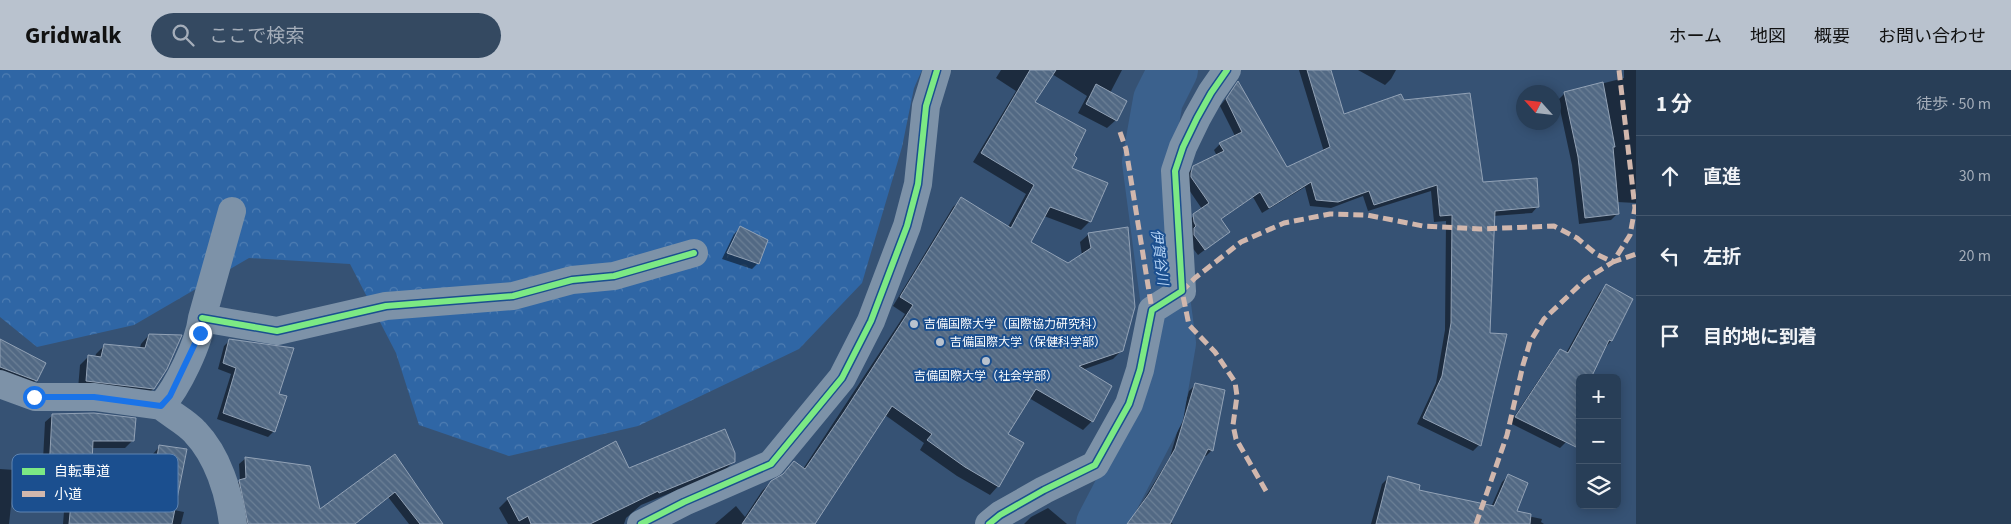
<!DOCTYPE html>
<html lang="ja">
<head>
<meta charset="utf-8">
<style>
  body { margin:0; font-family:"Source Sans 3","Noto Sans JP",sans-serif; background:#344961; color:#f1f3f6 }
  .controls { position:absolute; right:15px; bottom:15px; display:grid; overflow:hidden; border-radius:8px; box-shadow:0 2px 12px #0003 }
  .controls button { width:45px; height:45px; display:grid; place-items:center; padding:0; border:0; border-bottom:1px solid #44576d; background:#283e57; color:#f1f3f6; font:25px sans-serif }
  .compass { position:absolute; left:1516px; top:15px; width:45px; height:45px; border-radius:50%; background:#283e57; box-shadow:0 2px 12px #0003; rotate:297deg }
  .stop { position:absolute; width:15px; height:15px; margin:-11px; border:4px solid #1a73e8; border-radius:50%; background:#fff }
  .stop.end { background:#1a73e8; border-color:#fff; box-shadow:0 1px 5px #0008 }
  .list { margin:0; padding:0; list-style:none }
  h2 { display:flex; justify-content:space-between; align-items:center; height:65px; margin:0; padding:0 20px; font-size:21px }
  h2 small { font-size:16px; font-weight:400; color:#a5aeba }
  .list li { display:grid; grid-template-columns:32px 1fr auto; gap:15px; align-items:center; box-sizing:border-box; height:80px; padding:0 20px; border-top:1px solid #44576d }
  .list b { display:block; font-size:19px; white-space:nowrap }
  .list em { font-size:16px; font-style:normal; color:#a5aeba }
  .icon { flex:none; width:28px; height:28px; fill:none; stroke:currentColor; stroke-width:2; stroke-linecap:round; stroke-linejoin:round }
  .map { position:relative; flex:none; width:1636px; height:454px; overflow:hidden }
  header { display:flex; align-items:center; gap:30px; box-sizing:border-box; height:70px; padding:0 25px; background:#b9c2ce; color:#111 }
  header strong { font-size:24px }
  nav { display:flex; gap:28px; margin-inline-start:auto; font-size:18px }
  .search { width:350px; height:45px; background:#344961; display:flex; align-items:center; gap:12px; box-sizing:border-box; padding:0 18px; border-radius:28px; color:#a5aeba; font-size:19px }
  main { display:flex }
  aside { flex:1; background:#283e57 }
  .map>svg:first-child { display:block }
</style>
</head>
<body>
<header>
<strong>Gridwalk</strong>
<div class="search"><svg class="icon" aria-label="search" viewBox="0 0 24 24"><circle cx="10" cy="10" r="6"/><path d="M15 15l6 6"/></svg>ここで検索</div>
<nav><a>ホーム</a><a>地図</a><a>概要</a><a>お問い合わせ</a></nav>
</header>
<main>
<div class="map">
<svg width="1636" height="454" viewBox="0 0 1636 454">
  <defs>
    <pattern id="forest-crowns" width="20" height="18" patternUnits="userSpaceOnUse" patternTransform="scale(1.25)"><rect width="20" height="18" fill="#2f66a5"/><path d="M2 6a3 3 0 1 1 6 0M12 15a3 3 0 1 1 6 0" fill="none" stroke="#4e7db2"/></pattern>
    <pattern id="building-back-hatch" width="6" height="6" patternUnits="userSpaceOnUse" patternTransform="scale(1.25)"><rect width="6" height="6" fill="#526984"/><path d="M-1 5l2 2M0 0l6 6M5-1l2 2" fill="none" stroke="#6c8096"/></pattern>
  </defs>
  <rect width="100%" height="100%" fill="#365274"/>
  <path fill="url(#forest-crowns)" d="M0,0H922L914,18L902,77L862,213L799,279L638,356L509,386L419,355L396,283L350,194L249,188L134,255L37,277L0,247Z"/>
  <path fill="#0007" d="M1001,0H1122L1110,23L1116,50L1107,58L1078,43L1087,26L1052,4L1033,33L1072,85L1070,98L1090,151L1081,160L1044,146L1029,173L1068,195L1082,185L1080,172L1089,164L1122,280L1113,289L1082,300L1092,351L1083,360L1029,328L1007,364L998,416L990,425L957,406L920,380L924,373L885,345L813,454H715L736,436L745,447L762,421L771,412L781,407L794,393L803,399L905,244L893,236L953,137L962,129L1008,157L1026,124L973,92L1016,21L996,8Z
    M1299,0H1330L1343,46L1403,32L1482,113L1538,136L1532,143L1493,146L1479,375L1473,381L1417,354L1436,313L1445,260L1446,151L1434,152L1431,121L1368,141L1363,126L1331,138L1310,136L1305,117L1262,143L1253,127L1220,150L1228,162L1198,185L1188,172L1187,152L1202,139L1185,114L1187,104L1194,97L1217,86L1214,80L1220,74L1235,66L1220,36L1238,13L1286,99L1324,82Z
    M1358,0H1396L1391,9L1385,15Z
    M1624,0H1636V133L1617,132L1618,143L1611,150L1579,154L1572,95L1558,30L1565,23L1624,8Z
    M740,158L758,193L752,199L722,189L734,164Z
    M1607,216L1631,229L1611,271L1580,308L1566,372L1560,378L1510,353L1554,287L1561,280L1566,283L1600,222Z
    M149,265L153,319L145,327L78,319L80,295L88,287H95L96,284L104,276L140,278L141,274Z
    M230,270L274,361L268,367L217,349L231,304L218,299L224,276Z
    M0,271L36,310L30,316L0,306Z
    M1196,314L1212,380L1206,386L1204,385L1170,452L1173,454H1127L1143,431L1170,387L1189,321Z
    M53,345L132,371L125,378H92L89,415L147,419L153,384L160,376L174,440L184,442L181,454H63L65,429L41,427L45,352Z
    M394,386L441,454H409L388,427L355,454H242L233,417L240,411L239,394L246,388L319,442Z
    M733,392L724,401L641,435L626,448L624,454H508L499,438L508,429L629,400Z
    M0,399L15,400L9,454H0Z
    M1508,406L1514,443L1542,449L1541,452L1544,454H1371L1382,414L1389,407L1417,421L1491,437L1502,412Z
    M1048,438L1067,454H1024L1031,447Z"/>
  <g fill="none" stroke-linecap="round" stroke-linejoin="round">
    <path stroke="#3b618d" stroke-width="50" d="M1101,454L1159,343L1171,273L1147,92L1158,30L1173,0"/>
  </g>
  <path fill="url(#building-back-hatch)" stroke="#92a2b6" d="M1030,0H1056L1035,32L1086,60L1074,85L1077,88L1072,98L1108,113L1091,152L1050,137L1031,172L1068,193L1091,178L1088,163L1128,157L1135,237L1123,281L1079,296L1112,316L1093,352L1036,319L1008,364L1024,373L999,417L965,397L927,370L932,364L892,336L815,454H742L771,411L783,404L794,391L805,399L844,342L913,235L900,227L961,127L1011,158L1034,115L981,83Z
    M1307,0H1331L1344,44L1401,24L1404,30L1470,23L1483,112L1537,108L1539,137L1495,141L1490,263L1507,264L1481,376L1423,348L1442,306L1451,253L1452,145L1440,146L1437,115L1374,135L1369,121L1338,132L1316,130L1311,112L1269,138L1260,122L1221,149L1230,162L1205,180L1194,165V158L1196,156L1194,152L1193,144L1209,133L1191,107V103L1193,96L1224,81L1219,73L1242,62L1226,29L1238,11L1287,97L1330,77Z
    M1603,12L1615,77H1613L1619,144L1585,148L1578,87L1564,22Z
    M1096,14L1127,31L1117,51L1086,34Z
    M740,156L768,170L759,194L727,183Z
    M1606,214L1633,229L1612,271L1609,270L1591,308H1580V379L1515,347L1560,279L1568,283Z
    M149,264L182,265L167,299L154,319L86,311L88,285L101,287L104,274L145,278Z
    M0,269L46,293L37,311L0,297Z
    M229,269L294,278L279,324L287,326L275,362L223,343L236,298L223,293Z
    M1195,313L1225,320L1213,381L1208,379L1170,454H1127L1149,424L1175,379Z
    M94,343L136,348L134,371H93L91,414L152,418L159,375L187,379L172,454H69L72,422L48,421L52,344Z
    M725,359L735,383V392L659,423L658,421L590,454H531L528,446L519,451L507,428L616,371L629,398Z
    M395,384L443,454H420L395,422L355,454H248L239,410L246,408L245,387L310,396L320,439Z
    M1508,404L1528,413L1517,441L1531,444L1530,454H1376L1388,406L1420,415L1419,420L1494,436Z"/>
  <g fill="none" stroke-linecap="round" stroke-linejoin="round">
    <path stroke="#7d92a8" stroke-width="28" d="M232,141L202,248C199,273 178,317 161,336C172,345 186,352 195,362C218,386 229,423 233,454
      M202,248L277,261L386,236L513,226L572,210L614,206L694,183
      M0,314L35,327H95L161,336
      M641,454L684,432L771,394L842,308L871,251L907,156L918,114L926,36L937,0
      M989,454L1000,445L1044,420L1095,395L1129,334L1140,300L1152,240L1182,221L1175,101L1183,77L1197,48L1211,23L1227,0"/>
    <path stroke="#d1b7ad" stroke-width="5" stroke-dasharray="10 5" stroke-linecap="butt" d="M1120,62L1126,79L1152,240
      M1266,421L1236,369L1233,355L1237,326L1235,312L1215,282L1189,255L1182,221L1195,208L1241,172L1284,153L1330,144L1367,145L1423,156L1480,159L1554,156L1577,168L1596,184L1613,192L1636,184
      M1476,454L1507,365L1523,295L1530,272L1544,249L1586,209L1613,192L1630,165L1635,138L1619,0"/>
    <g stroke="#1b4f8f" stroke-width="9">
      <path id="cycleway" d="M202,248L277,261L386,236L513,226L572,210L614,206L694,183
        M641,454L684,432L771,394L842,308L871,251L907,156L918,114L926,36L937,0
        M989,454L1000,445L1044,420L1095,395L1129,334L1140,300L1152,240L1182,221L1175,101L1183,77L1197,48L1211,23L1227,0"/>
    </g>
    <use href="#cycleway" stroke="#7ce984" stroke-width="6"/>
  </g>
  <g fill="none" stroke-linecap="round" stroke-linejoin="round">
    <path stroke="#1a73e8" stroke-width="6" d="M34,327H94L161,336L170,326L200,263"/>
  </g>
  <g fill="#b9c2ce" stroke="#1b4f8f" stroke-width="2">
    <circle cx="914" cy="254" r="5"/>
    <circle cx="940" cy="272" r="5"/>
    <circle cx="986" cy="291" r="5"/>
  </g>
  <g text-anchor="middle" stroke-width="4" stroke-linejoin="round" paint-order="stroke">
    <g font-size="12" fill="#fff" stroke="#1b4f8f" text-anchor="start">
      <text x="924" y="258">吉備国際大学（国際協力研究科）</text>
      <text x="950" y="276">吉備国際大学（保健科学部）</text>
      <text x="986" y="310" text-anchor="middle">吉備国際大学（社会学部）</text>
    </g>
    <g font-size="14" font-style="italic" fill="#b5d3f5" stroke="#1b4f8f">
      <text transform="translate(1160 187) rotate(83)" y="5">伊賀谷川</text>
    </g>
  </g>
  <rect x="12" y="384" width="166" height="58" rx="8" fill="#1b4f8f" stroke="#5f84b1" stroke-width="1"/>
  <rect x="22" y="398" width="23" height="7" fill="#7ce984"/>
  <rect x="22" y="421" width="23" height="6" fill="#d1b7ad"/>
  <g font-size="14" fill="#fff">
    <text x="54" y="406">自転車道</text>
    <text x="54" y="429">小道</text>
  </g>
</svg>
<div class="controls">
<button>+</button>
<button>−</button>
<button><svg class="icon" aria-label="layers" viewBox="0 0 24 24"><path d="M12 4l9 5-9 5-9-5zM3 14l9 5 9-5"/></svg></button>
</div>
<svg class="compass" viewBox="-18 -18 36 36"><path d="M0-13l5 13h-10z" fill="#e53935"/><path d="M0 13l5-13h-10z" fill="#a5aeba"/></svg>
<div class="stop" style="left:34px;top:327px"></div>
<div class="stop end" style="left:200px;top:263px"></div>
</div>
<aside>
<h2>1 分<small>徒歩 · 50 m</small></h2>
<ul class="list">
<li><svg class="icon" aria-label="ahead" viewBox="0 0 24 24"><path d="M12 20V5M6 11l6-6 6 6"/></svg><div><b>直進</b></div><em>30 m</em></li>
<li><svg class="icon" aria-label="left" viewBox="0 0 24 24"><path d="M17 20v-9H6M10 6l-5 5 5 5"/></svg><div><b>左折</b></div><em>20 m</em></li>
<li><svg class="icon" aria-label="arrive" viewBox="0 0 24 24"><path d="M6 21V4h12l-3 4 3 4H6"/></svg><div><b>目的地に到着</b></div></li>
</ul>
</aside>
</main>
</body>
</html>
